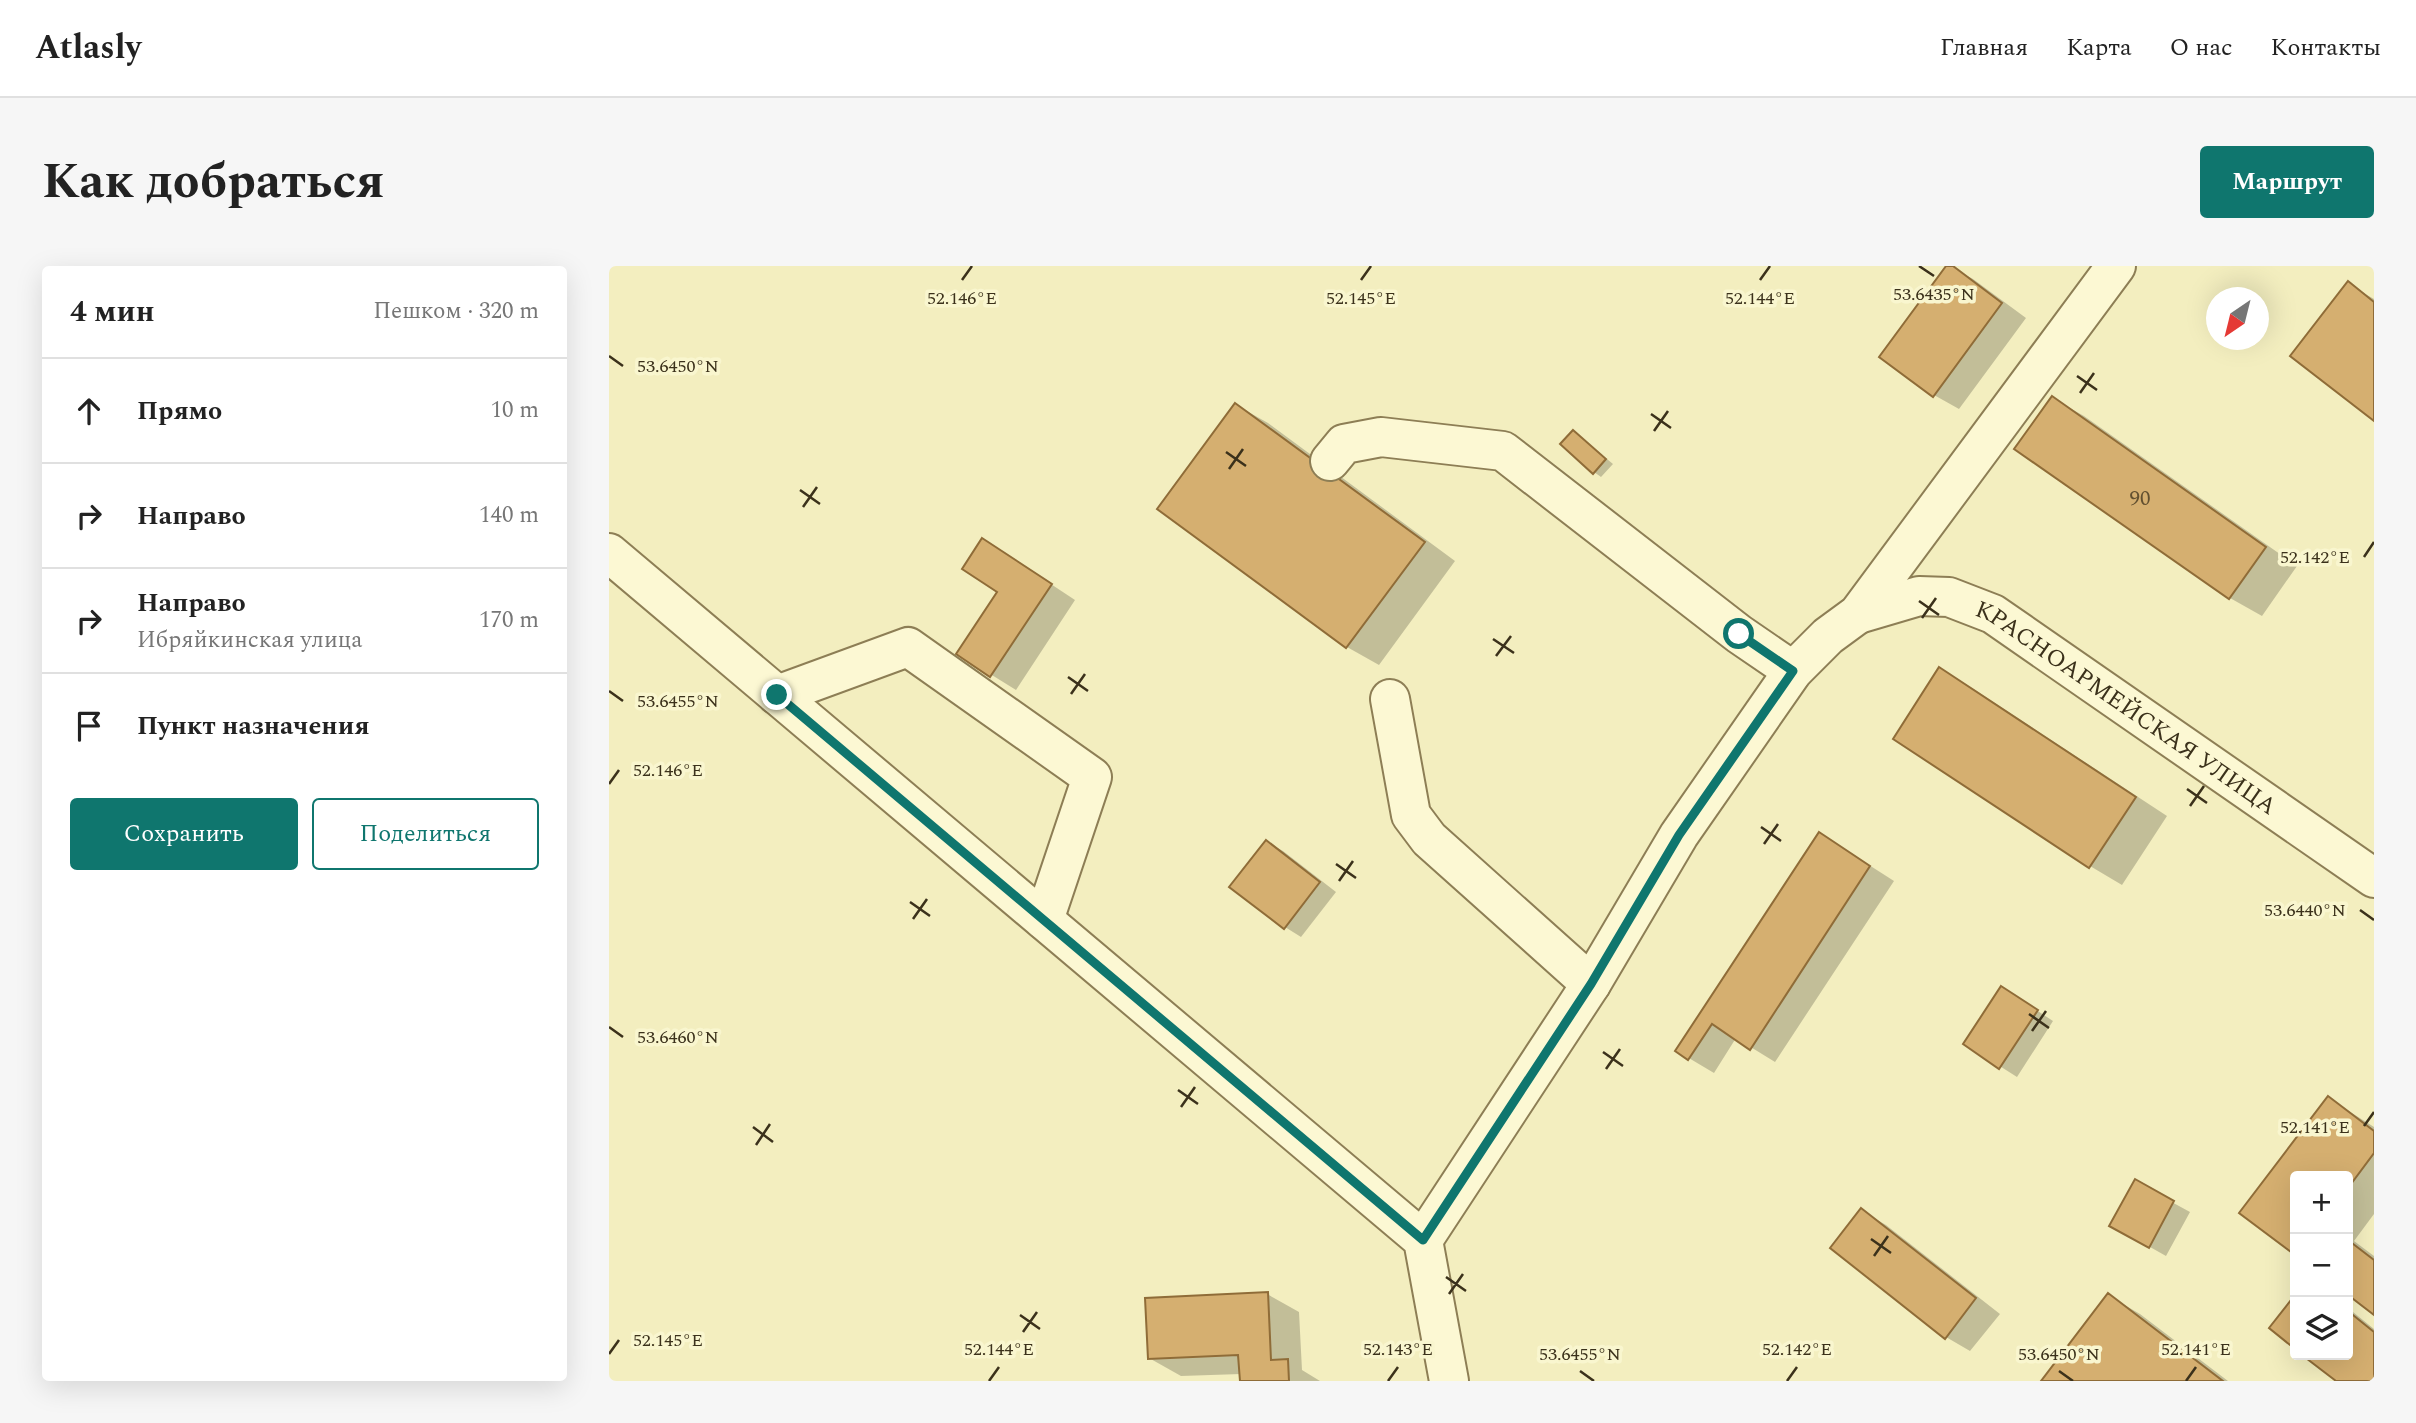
<!DOCTYPE html>
<html lang="ru">
<head>
<meta charset="utf-8">
<style>
  body { margin:0; font-family:Spectral,serif; background:#f6f6f6; color:#222 }
  .controls { position:absolute; right:21px; bottom:21px; display:grid; overflow:hidden; border-radius:7px; box-shadow:0 7px 28px #0002 }
  .controls button { width:63px; height:63px; display:grid; place-items:center; padding:0; border:0; border-bottom:2px solid #e0e0e0; background:#fff; color:#222; font:35px sans-serif }
  .compass { position:absolute; left:1597px; top:21px; width:63px; height:63px; border-radius:50%; background:#fff; box-shadow:0 7px 28px #0002; rotate:215deg }
  .stop { position:absolute; width:21px; height:21px; margin:-16px; border:5px solid #0f766e; border-radius:50%; background:#fff }
  .stop.end { background:#0f766e; border-color:#fff; box-shadow:0 2px 7px #0008 }
  .list { margin:0; padding:0; list-style:none }
  h2 { display:flex; justify-content:space-between; align-items:center; height:91px; margin:0; padding:0 28px; font-size:30px }
  h2 small { font-size:23px; font-weight:400; color:#767676 }
  .list li { display:grid; grid-template-columns:46px 1fr auto; gap:21px; align-items:center; box-sizing:border-box; height:105px; padding:0 28px; border-top:2px solid #e0e0e0 }
  .list b { display:block; font-size:26px; white-space:nowrap }
  .list p { margin:0; font-size:23px; white-space:nowrap; color:#767676 }
  .list em { font-size:23px; font-style:normal; color:#767676 }
  .actions { display:flex; gap:14px; padding:21px 28px }
  .actions a { flex:1; padding:16px 0; border:2px solid #0f766e; border-radius:7px; text-align:center; font-size:24px; color:#0f766e }
  .actions .main { background:#0f766e; color:#fff }
  .icon { flex:none; width:38px; height:38px; fill:none; stroke:currentColor; stroke-width:2; stroke-linecap:round; stroke-linejoin:round }
  .map { position:relative; flex:none; width:1765px; height:1115px; overflow:hidden; border-radius:7px }
  header { display:flex; align-items:center; gap:42px; box-sizing:border-box; height:98px; padding:0 35px; background:#fff; border-bottom:2px solid #e0e0e0 }
  header strong { font-size:33px }
  nav { display:flex; gap:38px; margin-inline-start:auto; font-size:24px }
  .intro { display:flex; align-items:center; justify-content:space-between; box-sizing:border-box; height:168px; padding:0 42px }
  h1 { margin:0; font-size:49px }
  .button { padding:18px 32px; border-radius:7px; background:#0f766e; color:#fff; font-size:24px; font-weight:700 }
  main { display:flex; gap:42px; padding:0 42px }
  aside { flex:1; background:#fff; border-radius:7px; box-shadow:0 7px 28px #0002 }
  .map>svg:first-child { display:block }
</style>
</head>
<body>
<header>
<strong>Atlasly</strong>
<nav><a>Главная</a><a>Карта</a><a>О нас</a><a>Контакты</a></nav>
</header>
<div class="intro"><h1>Как добраться</h1><a class="button">Маршрут</a></div>
<main>
<aside>
<h2>4 мин<small>Пешком · 320 m</small></h2>
<ul class="list">
<li><svg class="icon" aria-label="ahead" viewBox="0 0 24 24"><path d="M12 20V5M6 11l6-6 6 6"/></svg><div><b>Прямо</b></div><em>10 m</em></li>
<li><svg class="icon" aria-label="right" viewBox="0 0 24 24"><path d="M7 20v-9h11M14 6l5 5-5 5"/></svg><div><b>Направо</b></div><em>140 m</em></li>
<li><svg class="icon" aria-label="right" viewBox="0 0 24 24"><path d="M7 20v-9h11M14 6l5 5-5 5"/></svg><div><b>Направо</b><p>Ибряйкинская улица</p></div><em>170 m</em></li>
<li><svg class="icon" aria-label="arrive" viewBox="0 0 24 24"><path d="M6 21V4h12l-3 4 3 4H6"/></svg><div><b>Пункт назначения</b></div></li>
</ul>
<div class="actions"><a class="main">Сохранить</a><a>Поделиться</a></div>
</aside>
<div class="map">
<svg width="1765" height="1115" viewBox="0 0 1765 1115">
  <rect width="100%" height="100%" fill="#f3eebf"/>
  <path fill="#0003" d="M1339,0L1364,13L1417,52L1350,143L1325,129L1273,90Z
    M1739,18L1765,33V152L1684,90Z
    M1443,132L1475,150L1688,300L1653,350L1621,332Z
    M627,139L659,157L846,295L770,399L738,381L551,243Z
    M965,166L1004,198L992,211L985,206Z
    M398,289L466,334L407,424L349,388L391,325Z
    M1331,404L1363,422L1558,550L1513,619L1481,600L1286,472Z
    M657,576L674,585L727,626L692,671L676,661Z
    M1235,583L1285,615L1166,796L1127,772L1105,807L1068,785Z
    M1409,732L1444,755L1408,811L1356,778Z
    M1719,832L1765,861V948L1745,975L1765,990V1046L1739,1027V910H1686V987L1633,947Z
    M1526,916L1581,946L1557,990L1502,959Z
    M1253,945L1277,959L1391,1048L1361,1085L1337,1071Z
    M658,1028L690,1046L693,1104L711,1115H632V1108L572,1110L540,1092Z
    M1500,1030L1531,1048L1619,1115H1434Z
    M1739,1042L1765,1063V1115H1730L1696,1089H1739Z"/>
  <path fill="#d5af70" stroke="#8f6c38" stroke-width="2" d="M1337,0H1344L1393,37L1324,131L1270,91Z
    M1739,15L1765,36V155L1681,90Z
    M1443,130L1657,281L1620,333L1405,183Z
    M626,137L816,276L737,382L548,243Z
    M964,164L997,193L984,208L951,178Z
    M373,272L443,318L381,411L347,388L388,326L353,303Z
    M1330,401L1527,531L1480,602L1284,473Z
    M1210,566L1261,600L1141,784L1103,758L1079,794L1066,785Z
    M657,574L711,616L675,663L620,621Z
    M1392,720L1429,744L1390,803L1354,778Z
    M1719,830L1765,865V887L1739,922V910H1686V989L1630,947Z
    M1526,913L1565,935L1540,982L1500,960Z
    M1252,942L1367,1032L1336,1073L1221,982Z
    M1739,974L1765,994V1049L1739,1029Z
    M659,1026L662,1094L679,1093L680,1115H631L629,1089L539,1093L536,1032Z
    M1499,1027L1614,1115H1432Z
    M1686,1029V1083L1660,1062Z
    M1739,1045L1765,1066V1115H1727L1693,1089H1739Z"/>
  <g fill="none" stroke-linecap="round" stroke-linejoin="round">
    <g stroke="#8d7e55" stroke-width="42">
      <g id="minor">
        <path d="M721,195L735,178L772,171L894,185L1130,368L1184,405"/>
        <path d="M0,287L814,974L840,1115"/>
        <path id="s1" d="M1249,348L1310,330L1340,331L1384,348L1765,612"/>
        <path d="M168,429L299,381L483,511L435,654"/>
        <path d="M781,433L802,549L820,573L982,718"/>
        <path d="M814,974L982,718L1070,569L1184,405L1219,370L1249,348L1507,0"/>
      </g>
    </g>
    <use href="#minor" stroke="#fcf8d3" stroke-width="38"/>
  </g>
  <g fill="none" stroke-linecap="round" stroke-linejoin="round">
    <path stroke="#0f766e" stroke-width="9" d="M168,429L814,974L982,718L1070,569L1184,405L1130,368"/>
  </g>
  <path fill="none" stroke="#3b311b" stroke-width="2.5" d="M1310,0L1325,10M353,14L363,0M752,14L762,0M1151,14L1161,0M0,90L14,100M1468,110L1488,124M1471,127L1485,107M1042,148L1062,162M1045,165L1059,145M617,186L637,200M620,203L634,183M191,224L211,238M194,241L208,221M1755,291L1765,276M1310,335L1330,349M1313,352L1327,332M884,373L905,387M887,390L902,370M459,411L479,425M0,425L14,435M462,428L476,408M0,518L10,504M1578,523L1598,537M1581,540L1595,520M1152,561L1172,575M1155,578L1169,558M727,598L747,612M730,615L744,595M301,636L321,650M1751,644L1765,654M304,653L318,633M1420,748L1440,762M0,761L14,771M1423,765L1437,745M994,786L1014,800M997,803L1011,783M569,824L589,838M572,841L586,821M1755,860L1765,846M144,861L164,876M147,879L161,858M1262,973L1282,987M1265,990L1279,970M837,1011L857,1025M840,1028L854,1008M411,1049L431,1063M414,1066L428,1046M0,1088L10,1074M971,1105L985,1115M1450,1105L1464,1115M380,1115L390,1101M779,1115L789,1101M1178,1115L1188,1101M1577,1115L1587,1101"/>
  <g text-anchor="middle" stroke-width="7" stroke-linejoin="round" paint-order="stroke">
    <g font-size="21" fill="#625030">
      <text x="1531" y="239">90</text>
    </g>
    <g font-size="24" fill="#3b311b" stroke="#f9f6cf">
      <text dy="8" stroke="none"><textPath href="#s1" startOffset="303">КРАСНОАРМЕЙСКАЯ УЛИЦА</textPath></text>
    </g>
  </g>
  <g font-size="18" text-anchor="middle" fill="#3b311b" stroke="#f9f6cf" stroke-width="7" stroke-linejoin="round" paint-order="stroke">
    <text x="1325" y="34">53.6435°N</text>
    <text x="353" y="38">52.146°E</text>
    <text x="752" y="38">52.145°E</text>
    <text x="1151" y="38">52.144°E</text>
    <text x="69" y="106">53.6450°N</text>
    <text x="1706" y="297">52.142°E</text>
    <text x="69" y="441">53.6455°N</text>
    <text x="59" y="510">52.146°E</text>
    <text x="1696" y="650">53.6440°N</text>
    <text x="69" y="777">53.6460°N</text>
    <text x="1706" y="867">52.141°E</text>
    <text x="59" y="1080">52.145°E</text>
    <text x="390" y="1089">52.144°E</text>
    <text x="789" y="1089">52.143°E</text>
    <text x="1188" y="1089">52.142°E</text>
    <text x="1587" y="1089">52.141°E</text>
    <text x="971" y="1094">53.6455°N</text>
    <text x="1450" y="1094">53.6450°N</text>
  </g>
</svg>
<div class="controls">
<button>+</button>
<button>−</button>
<button><svg class="icon" aria-label="layers" viewBox="0 0 24 24"><path d="M12 4l9 5-9 5-9-5zM3 14l9 5 9-5"/></svg></button>
</div>
<svg class="compass" viewBox="-18 -18 36 36"><path d="M0-13l5 13h-10z" fill="#e53935"/><path d="M0 13l5-13h-10z" fill="#767676"/></svg>
<div class="stop" style="left:1130px;top:368px"></div>
<div class="stop end" style="left:168px;top:429px"></div>
</div>
</main>
</body>
</html>
